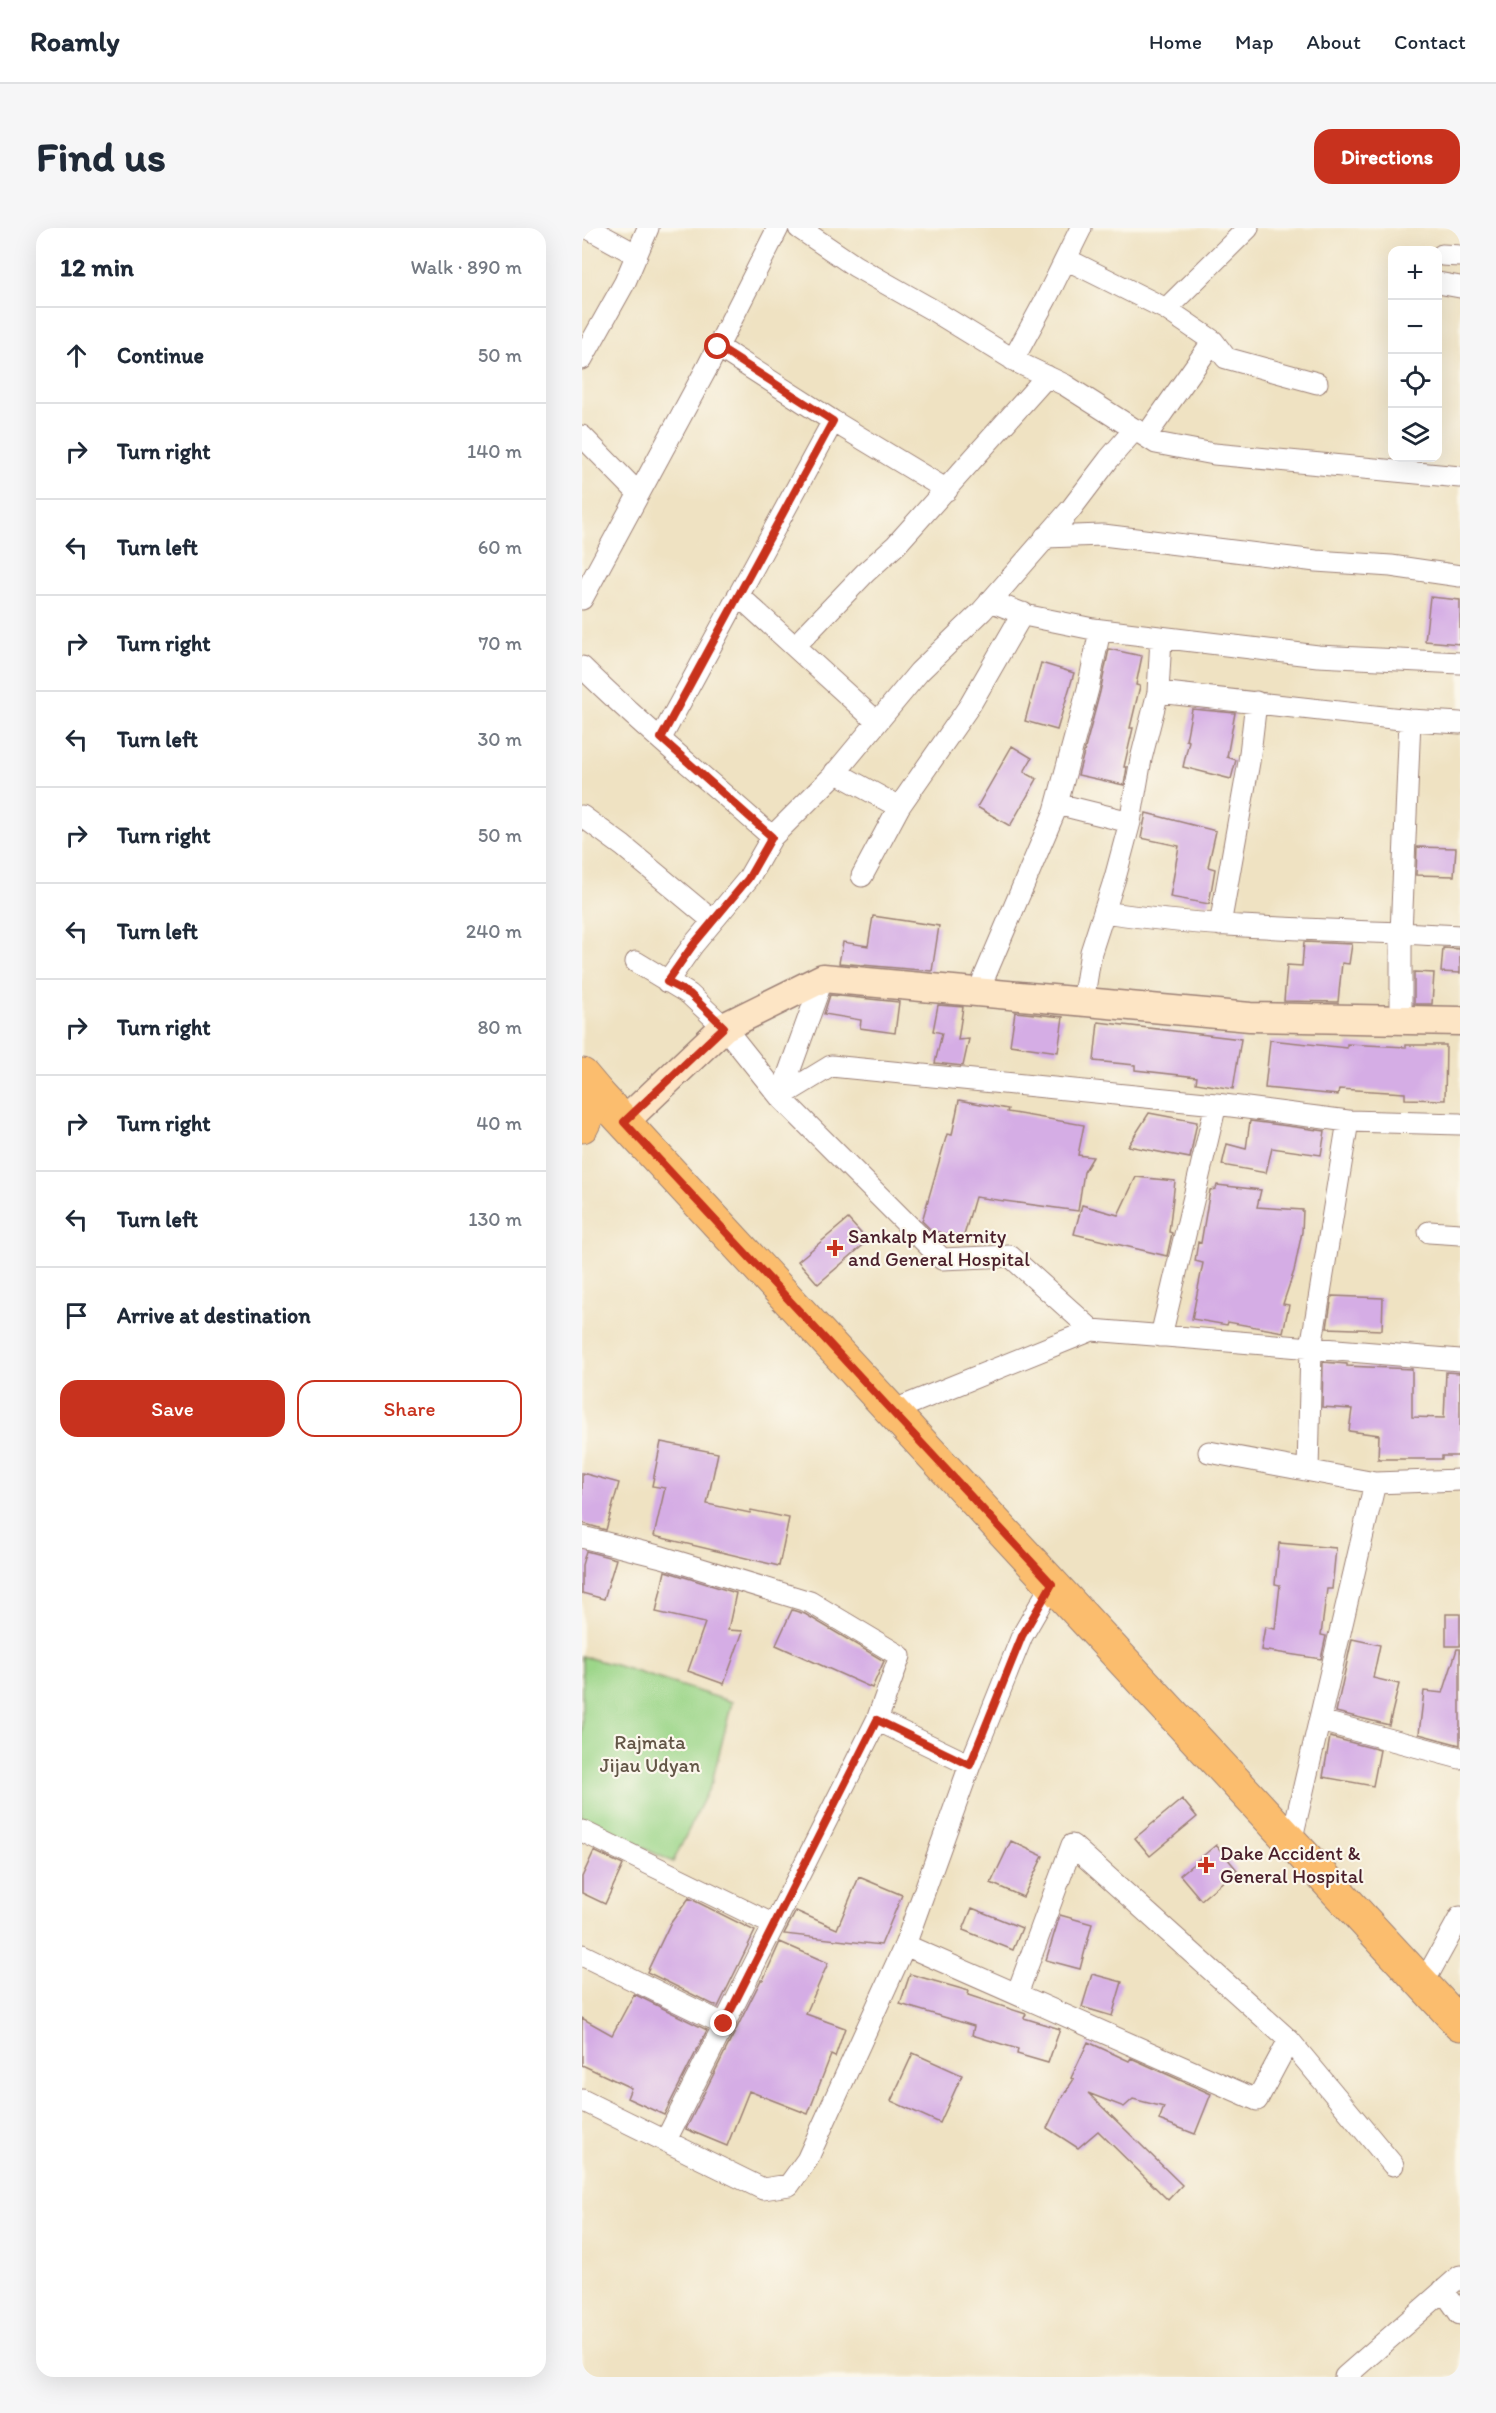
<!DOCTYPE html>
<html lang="en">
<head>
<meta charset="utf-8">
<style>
  body { margin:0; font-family:Itim,sans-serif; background:#f6f6f7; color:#1f2937 }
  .controls { position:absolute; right:18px; top:18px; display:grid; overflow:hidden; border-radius:12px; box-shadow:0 6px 24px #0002 }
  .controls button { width:54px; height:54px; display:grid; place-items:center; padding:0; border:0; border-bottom:2px solid #e0e1e3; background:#fff; color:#1f2937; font:30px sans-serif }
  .stop { position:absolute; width:18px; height:18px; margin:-14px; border:4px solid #c8321e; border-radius:50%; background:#fff }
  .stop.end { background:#c8321e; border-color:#fff; box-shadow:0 2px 6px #0008 }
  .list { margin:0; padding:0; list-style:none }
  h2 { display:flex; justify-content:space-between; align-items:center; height:78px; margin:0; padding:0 24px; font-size:26px }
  h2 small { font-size:20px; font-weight:400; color:#747a83 }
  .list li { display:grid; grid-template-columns:39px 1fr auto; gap:18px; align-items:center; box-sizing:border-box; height:96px; padding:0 24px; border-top:2px solid #e0e1e3 }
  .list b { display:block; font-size:22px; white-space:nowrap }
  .list em { font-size:20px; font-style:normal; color:#747a83 }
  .actions { display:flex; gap:12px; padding:18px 24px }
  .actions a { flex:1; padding:14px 0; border:2px solid #c8321e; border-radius:18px; text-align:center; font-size:21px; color:#c8321e }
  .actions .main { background:#c8321e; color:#fff }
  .icon { flex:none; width:33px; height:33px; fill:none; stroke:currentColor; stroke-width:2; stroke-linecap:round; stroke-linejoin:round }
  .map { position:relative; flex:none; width:878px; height:2149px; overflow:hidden; border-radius:18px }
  header { display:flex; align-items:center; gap:36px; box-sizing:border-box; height:84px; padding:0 30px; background:#fff; border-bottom:2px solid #e0e1e3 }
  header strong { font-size:28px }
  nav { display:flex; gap:33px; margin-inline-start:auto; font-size:21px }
  .intro { display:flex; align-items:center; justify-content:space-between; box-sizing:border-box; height:144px; padding:0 36px }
  h1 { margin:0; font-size:42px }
  .button { padding:15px 27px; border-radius:18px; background:#c8321e; color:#fff; font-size:21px; font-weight:700 }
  main { display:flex; gap:36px; padding:0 36px }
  aside { flex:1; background:#fff; border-radius:18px; box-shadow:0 6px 24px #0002 }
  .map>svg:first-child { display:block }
</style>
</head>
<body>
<header>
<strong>Roamly</strong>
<nav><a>Home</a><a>Map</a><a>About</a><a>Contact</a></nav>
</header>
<div class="intro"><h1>Find us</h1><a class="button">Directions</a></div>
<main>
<aside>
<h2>12 min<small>Walk · 890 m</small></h2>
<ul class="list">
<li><svg class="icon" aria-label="ahead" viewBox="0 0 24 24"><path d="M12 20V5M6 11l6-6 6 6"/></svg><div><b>Continue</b></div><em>50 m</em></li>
<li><svg class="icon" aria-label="right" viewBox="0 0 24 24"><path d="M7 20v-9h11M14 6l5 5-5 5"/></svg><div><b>Turn right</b></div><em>140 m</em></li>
<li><svg class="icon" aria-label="left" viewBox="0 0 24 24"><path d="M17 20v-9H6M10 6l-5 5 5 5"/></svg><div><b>Turn left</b></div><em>60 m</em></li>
<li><svg class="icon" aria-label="right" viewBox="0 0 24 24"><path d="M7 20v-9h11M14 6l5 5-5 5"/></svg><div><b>Turn right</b></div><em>70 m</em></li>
<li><svg class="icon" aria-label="left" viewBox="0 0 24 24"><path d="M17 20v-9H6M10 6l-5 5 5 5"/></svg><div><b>Turn left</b></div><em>30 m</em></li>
<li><svg class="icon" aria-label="right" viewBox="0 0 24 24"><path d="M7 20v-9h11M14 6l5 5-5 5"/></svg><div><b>Turn right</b></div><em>50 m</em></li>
<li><svg class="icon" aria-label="left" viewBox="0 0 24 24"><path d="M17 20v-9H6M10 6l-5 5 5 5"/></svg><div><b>Turn left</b></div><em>240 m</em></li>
<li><svg class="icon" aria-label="right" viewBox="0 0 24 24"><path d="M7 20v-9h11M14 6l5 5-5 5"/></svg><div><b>Turn right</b></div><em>80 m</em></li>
<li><svg class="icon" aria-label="right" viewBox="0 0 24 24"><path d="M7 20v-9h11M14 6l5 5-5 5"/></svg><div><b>Turn right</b></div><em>40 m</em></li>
<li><svg class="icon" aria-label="left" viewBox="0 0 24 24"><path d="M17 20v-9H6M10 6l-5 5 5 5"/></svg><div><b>Turn left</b></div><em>130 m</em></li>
<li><svg class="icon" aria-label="arrive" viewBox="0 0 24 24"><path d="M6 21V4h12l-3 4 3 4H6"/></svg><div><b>Arrive at destination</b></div></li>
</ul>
<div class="actions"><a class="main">Save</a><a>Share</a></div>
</aside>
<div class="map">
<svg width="878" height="2149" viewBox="0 0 878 2149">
  <rect width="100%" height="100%" fill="#fbf7ec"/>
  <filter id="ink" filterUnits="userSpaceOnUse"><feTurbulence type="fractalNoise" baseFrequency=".0167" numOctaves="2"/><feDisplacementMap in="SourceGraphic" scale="12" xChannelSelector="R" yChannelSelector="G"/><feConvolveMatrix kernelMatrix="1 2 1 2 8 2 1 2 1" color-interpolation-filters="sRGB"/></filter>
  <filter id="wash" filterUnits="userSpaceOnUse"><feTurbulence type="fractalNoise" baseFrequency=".008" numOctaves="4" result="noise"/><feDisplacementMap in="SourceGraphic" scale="24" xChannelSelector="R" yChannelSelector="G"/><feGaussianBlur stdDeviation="1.35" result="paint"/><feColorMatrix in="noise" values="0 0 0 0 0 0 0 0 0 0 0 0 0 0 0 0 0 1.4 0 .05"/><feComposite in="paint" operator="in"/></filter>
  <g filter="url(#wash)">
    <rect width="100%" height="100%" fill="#efe2c2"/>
    <path fill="#9cd689" stroke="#737a5a" stroke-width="1.5" d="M0,1428L33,1437L150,1474L130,1554L91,1634L0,1591Z"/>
    <g id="blocks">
      <path fill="#d5ade5" d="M848,369L878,372V416L843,413Z
        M527,421L560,428L554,457L558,458L548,500H551L542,539H545L542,557L496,547L518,464Z
        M459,435L492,445L475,502L443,493Z
        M610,481L653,485L645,529L654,532L649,551L601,539L607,513L604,512Z
        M430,518L450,530L442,544L455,551L428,598L395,579Z
        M564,585L634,603L626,639L633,641L627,676L588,669L597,618L559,610Z
        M835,619L874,620L872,648L834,647Z
        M291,688L357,698L350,743L257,735L261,714L286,718Z
        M722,714L770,716L767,736L760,735L756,774L702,773L705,737L720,738Z
        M861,720L878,721V745L859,744Z
        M832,744L852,745L850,776H832Z
        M248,767L317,774L313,805L278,800L279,792L242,786Z
        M356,777L381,779L376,812L387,811L381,838L353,835L360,805L351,803Z
        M433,784L481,789L476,824L428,817Z
        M516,794L659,811L651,861L614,855L615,849L553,842V837L512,833Z
        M688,812L765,820V816L824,819V817H864L863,872L823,871V865L757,861L756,867L683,860Z
        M377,872L426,881L425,884L502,897L496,927L511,929L502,944L496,983L393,969L381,1011L349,1002L340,993L365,906L370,907Z
        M567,885L615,894L608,930L546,918Z
        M668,893L743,903L739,927L690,920L684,945L640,937L645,916L664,921Z
        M554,949L593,953L587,1004L590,1005L585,1028L492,1006L500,977L536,987Z
        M635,957L679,962L675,979L721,982L720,1004L712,1043L701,1076L707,1077L701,1104L646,1094L645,1097L610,1091L621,1035L613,1033L616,1014L619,1015L628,962L634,961Z
        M266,991L286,1013L236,1056L216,1033Z
        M750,1068L801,1070L800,1102L745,1100Z
        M741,1134L765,1136V1138L830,1141V1189L862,1190L864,1144L878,1145V1228H860V1231H796L797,1207L767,1203L770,1181L740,1179Z
        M79,1214L136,1225L125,1276L168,1285L169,1282L207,1290L197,1338L72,1308L83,1260L70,1258Z
        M0,1245L37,1255L24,1302L0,1295Z
        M697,1315L754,1320L750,1361H745L739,1407L744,1408L739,1431L679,1422L683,1399L693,1401L698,1357L693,1356Z
        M4,1323L34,1331L22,1371L0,1365V1337Z
        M83,1343L154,1365L146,1402L161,1403L142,1456L106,1443L123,1395L74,1384Z
        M210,1382L223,1386L302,1433L290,1460L194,1417Z
        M864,1386H878V1418H864Z
        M770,1411L798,1417L791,1450L817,1456L807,1497L754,1484Z
        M875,1421H878V1517L837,1506L842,1463L861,1465Z
        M748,1509L798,1522L791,1558L741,1549Z
        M600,1571L615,1589L568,1628L553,1610Z
        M429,1613L461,1628L441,1669L409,1655Z
        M634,1617L655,1642L619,1672L598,1647Z
        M12,1623L41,1637L23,1676L0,1665V1649Z
        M277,1649L320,1667L299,1717L202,1706L214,1683L255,1701Z
        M107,1670L173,1703L136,1779L65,1744L88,1696Z
        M390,1680L440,1700L431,1722L381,1702Z
        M478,1687L510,1696L498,1741L464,1732Z
        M198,1714L246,1735L224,1786L263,1800L253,1829L249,1827L226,1886L167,1863L145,1918L104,1901L179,1752H181Z
        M328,1746L387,1763L386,1767L444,1786L442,1790L478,1801L466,1835L435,1826L436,1821L390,1807L392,1798L318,1776Z
        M510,1746L540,1754L530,1788L500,1779Z
        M52,1766L125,1802L82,1887L45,1870L49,1860L0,1837V1790L30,1807Z
        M506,1814L547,1833L549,1830L629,1866L613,1906L577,1892L582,1879L551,1871L542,1879L506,1865L600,1957L586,1972L516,1903L496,1920L465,1900L479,1871L492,1851L489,1850Z
        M331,1825L380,1847L358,1895L309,1873Z"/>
    </g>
  </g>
  <g filter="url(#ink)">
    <use href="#blocks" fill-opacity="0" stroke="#9c8076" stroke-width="1.5"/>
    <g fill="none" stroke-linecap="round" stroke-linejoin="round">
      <g stroke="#9c8076" stroke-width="23">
        <path id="street" d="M6,0L55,27
          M217,0L273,38L349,81L437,135L483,157L574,215L632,226L878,249
          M860,27L878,28
          M484,31L584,81L631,113L644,130L735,155
          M856,55L878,59
          M584,81L666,0
          M136,119L251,193L365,262
          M0,131L43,54L66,0
          M431,132L464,71L499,0
          M0,208L57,266
          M564,208L631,113
          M463,309L521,307L734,333L809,338L878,348
          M156,367L294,493
          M0,371L126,138L196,0
          M408,373L447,388L511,401L736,428L878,435
          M213,418L283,345L314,317L465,148
          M0,439C60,499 127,552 190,609
          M576,464L828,492L878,495
          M79,510L251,193
          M253,544L317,579
          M475,576L548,594
          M0,588L41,618L131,693
          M280,648L317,579L388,477L441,385
          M522,684C640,702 759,701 878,708
          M638,697L667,534L674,474
          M54,734L107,766L142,799L198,869L360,1031L428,1028L510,1102
          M85,754L111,717L166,651L190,609L249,550L337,444L400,383L489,281L527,231L553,201
          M396,764L473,583L506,461L518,402
          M501,774L509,724L533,650L548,594L559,531L576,464L579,410
          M819,792V705L828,492
          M198,869L249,838L634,876L766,893
          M198,869L241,750
          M847,1004L878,1006
          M579,1108L634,876
          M310,1183L510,1102L878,1132
          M627,1224L793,1255
          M726,1242L729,1120L766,893L878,896
          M0,1309L80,1329L228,1374L318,1428L295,1492
          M738,1493L878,1530
          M0,1603L192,1697
          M709,1614L793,1255L878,1252
          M323,1717L675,1872L707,1812L490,1617L435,1766
          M0,1727L142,1796
          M841,1756L878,1689
          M707,1812L811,1937
          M0,1872L181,1961L207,1957L225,1932L323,1717L388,1537L440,1408L470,1356
          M84,1912L295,1492L388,1537
          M861,2062L878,2086
          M763,2149L878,2048"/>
      </g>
      <g stroke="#9c8076" stroke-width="31">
        <path id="secondary" d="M42,894L142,799L241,750L668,789L878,793"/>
      </g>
      <g stroke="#9c8076" stroke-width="35">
        <path id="primary" d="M16,866L878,1796"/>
      </g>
      <g stroke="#9c8076" stroke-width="35">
        <path id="highway" d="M0,847L16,866L0,898"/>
      </g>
      <use href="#street" stroke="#fff" stroke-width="21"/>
      <use href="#secondary" stroke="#fde5c5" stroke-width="28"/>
      <use href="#primary" stroke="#fbbd6e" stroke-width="33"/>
      <use href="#highway" stroke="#fbbd6e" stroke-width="33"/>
    </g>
  </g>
  <g fill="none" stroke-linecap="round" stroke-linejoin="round" filter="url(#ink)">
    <path stroke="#c8321e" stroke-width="8" d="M136,119L251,193L79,510L190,609L166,651L111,717L85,754L108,766L142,799L42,894L470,1356L440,1408L388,1537L295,1492L142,1796"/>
  </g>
  <g fill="#c8321e" stroke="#fbf7ec" stroke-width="2">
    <path d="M250 1011h6v6h6v6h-6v6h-6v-6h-6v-6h6z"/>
    <path d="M621 1628h6v6h6v6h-6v6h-6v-6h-6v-6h6z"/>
  </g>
  <g text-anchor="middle" stroke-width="4.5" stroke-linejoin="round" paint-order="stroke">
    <g font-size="20" fill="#4a1f2b" stroke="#fbf7ec" text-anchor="start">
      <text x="266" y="1015">Sankalp Maternity<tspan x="266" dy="23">and General Hospital</tspan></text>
      <text x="638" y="1632">Dake Accident &amp;<tspan x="638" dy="23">General Hospital</tspan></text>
    </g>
    <g font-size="20" fill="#635647" stroke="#fbf7ec">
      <text x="68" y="1521">Rajmata<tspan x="68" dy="23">Jijau Udyan</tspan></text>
    </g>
  </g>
</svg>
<div class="controls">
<button>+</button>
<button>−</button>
<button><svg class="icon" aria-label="locate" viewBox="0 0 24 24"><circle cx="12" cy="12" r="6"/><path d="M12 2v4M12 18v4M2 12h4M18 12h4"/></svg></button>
<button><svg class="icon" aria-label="layers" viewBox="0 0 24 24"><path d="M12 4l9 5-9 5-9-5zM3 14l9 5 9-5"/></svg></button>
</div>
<div class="stop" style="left:136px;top:119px"></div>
<div class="stop end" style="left:142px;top:1796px"></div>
</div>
</main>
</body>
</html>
